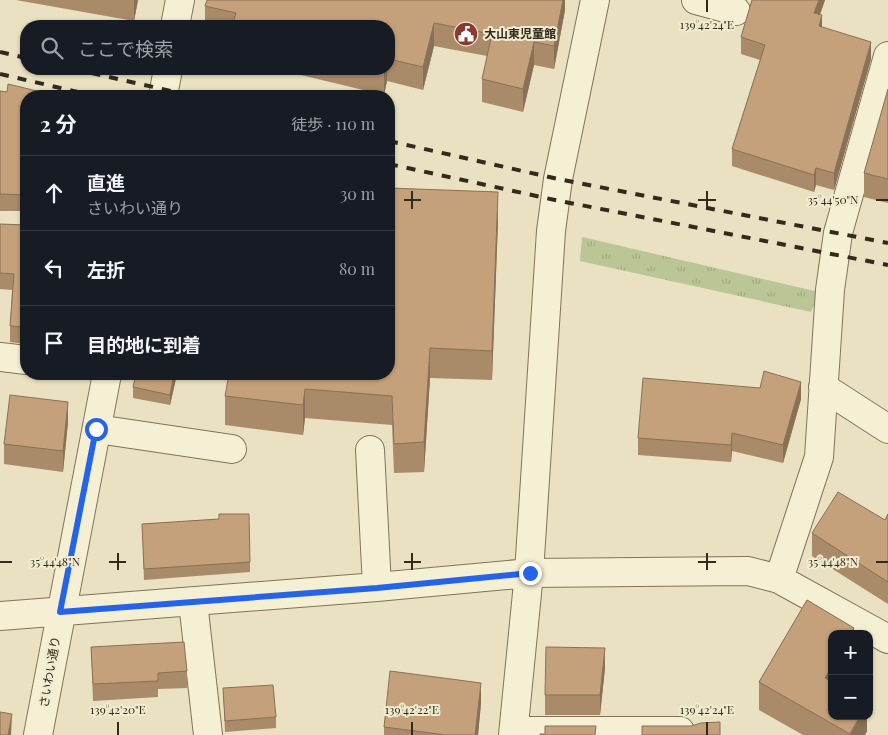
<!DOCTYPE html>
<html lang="ja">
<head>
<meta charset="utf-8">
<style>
  body { margin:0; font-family:"Playfair Display","Noto Sans JP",serif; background:#242831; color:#f1f3f6 }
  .controls { position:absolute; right:15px; bottom:15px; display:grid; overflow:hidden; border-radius:10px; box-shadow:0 1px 4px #0004 }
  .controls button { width:45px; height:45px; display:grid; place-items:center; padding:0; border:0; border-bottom:1px solid #363941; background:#171b24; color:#f1f3f6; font:25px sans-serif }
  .stop { position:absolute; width:15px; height:15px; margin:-11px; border:4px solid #2563eb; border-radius:50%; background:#fff }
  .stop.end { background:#2563eb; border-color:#fff; box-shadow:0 1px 5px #0008 }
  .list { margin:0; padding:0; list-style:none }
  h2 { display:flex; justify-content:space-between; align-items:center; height:65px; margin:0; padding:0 20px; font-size:21px }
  h2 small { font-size:16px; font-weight:400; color:#9ea1a6 }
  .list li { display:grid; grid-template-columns:32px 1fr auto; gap:15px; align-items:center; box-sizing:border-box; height:75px; padding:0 20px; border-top:1px solid #363941 }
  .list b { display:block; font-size:19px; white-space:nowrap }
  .list p { margin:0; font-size:16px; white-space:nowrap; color:#9ea1a6 }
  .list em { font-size:16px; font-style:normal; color:#9ea1a6 }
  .icon { flex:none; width:28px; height:28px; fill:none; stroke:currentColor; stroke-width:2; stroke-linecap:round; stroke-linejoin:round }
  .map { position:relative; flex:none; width:888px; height:735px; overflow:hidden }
  .search { position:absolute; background:#171b24; box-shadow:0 1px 4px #0004; left:20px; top:20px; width:375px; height:55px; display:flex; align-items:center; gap:12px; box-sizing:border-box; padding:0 18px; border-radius:20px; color:#9ea1a6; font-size:19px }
  .panel { position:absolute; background:#171b24; box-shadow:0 1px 4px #0004; left:20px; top:90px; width:375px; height:290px; border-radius:20px }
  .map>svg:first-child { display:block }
</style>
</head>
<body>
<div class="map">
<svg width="888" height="735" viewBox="0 0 888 735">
  <defs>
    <pattern id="grass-tufts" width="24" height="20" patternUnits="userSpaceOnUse" patternTransform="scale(1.25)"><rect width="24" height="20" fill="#bbc696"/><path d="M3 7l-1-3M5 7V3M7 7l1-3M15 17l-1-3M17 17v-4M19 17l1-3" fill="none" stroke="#a1aa81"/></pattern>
  </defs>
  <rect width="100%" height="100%" fill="#e9e1c1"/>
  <path fill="url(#grass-tufts)" d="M582,237L819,292L811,312L580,261Z"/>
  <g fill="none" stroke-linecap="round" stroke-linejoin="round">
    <g stroke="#81735a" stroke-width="30">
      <path id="minor" d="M696,0L736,11
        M175,26L180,0
        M163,96L168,69
        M0,357L26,360
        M823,387L888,429
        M97,429L232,449
        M370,450L377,587
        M779,579L819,457L830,290L838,233L888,56
        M193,602L208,735
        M0,616L377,587L529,573L748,571L779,579L888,639
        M514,731H680
        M38,735L107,374
        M513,735L529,573L551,231L558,179L595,0"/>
    </g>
    <use href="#minor" stroke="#f5efd3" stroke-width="28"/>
    <path stroke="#322a1d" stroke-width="4" stroke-dasharray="9 9" stroke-linecap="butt" d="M0,52L26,58
      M74,69L193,96
      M0,74L95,96
      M389,141L558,179L888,243
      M389,164L555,200L888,265"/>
  </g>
  <path fill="#a98a69" d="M16,0H138L134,21Z
    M565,0V10L554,69L534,65L523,112L482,102V79L487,56L434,46L423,90L387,81L384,95L276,69H389V26H205V6Z
    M752,0H825L820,15L822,27L871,59L834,190L816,185L814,192L732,166V149L760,60L741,54V37Z
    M888,89V203L864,197V173Z
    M0,91L26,96V211H0Z
    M498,221L492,380L430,378L424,472L394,473L392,425L305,418L303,435L225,425V396Z
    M0,224L26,225V344L10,342V326L12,290L0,289Z
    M136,374H177L170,405L133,398V387Z
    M760,388L801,399L783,463L732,451L731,462L638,455V438Z
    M68,422L63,472L4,464V444Z
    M888,514V604L812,556V533L885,520Z
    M219,519L250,562V572L144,580L142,524Z
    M807,600L854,628V634H832V716H867V731L865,735H803L759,710V682Z
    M91,647L187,671V688L158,689V697L93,701Z
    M605,668L600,715H545V695Z
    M223,688L276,717V728L225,732Z
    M481,703L478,735H384V727Z"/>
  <path fill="#897155" d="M134,0H138L134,21Z
    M563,0H565V10L554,69V46Z
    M819,0H825L814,30V13Z
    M822,15V32L819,26Z
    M434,23V46L423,90V67Z
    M534,42V65L523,112V89Z
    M871,42V59L834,190V173Z
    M384,69H387V81L384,95Z
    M816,168V185L814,192V175Z
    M498,192V221L492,380V351Z
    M430,348V378L424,472V442Z
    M174,374H177L170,405V395Z
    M801,382V399L783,463V445Z
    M305,389V418L303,435V405Z
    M68,402V422L63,472V451Z
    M732,433V451L731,462V445Z
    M854,628V634H850Z
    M605,648V668L600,715V695Z
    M832,666V694L825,678Z
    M481,683V703L478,735H475Z
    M12,714L11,735H8Z
    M860,716H867V731L865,735H850Z"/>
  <path fill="#c4a17a" stroke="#897155" d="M207,0H563L554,46L534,42L523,89L482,79L492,34L434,23L423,67L389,59V26H232L236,13L205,6Z
    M752,0H819L814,13L822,15L819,26L871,42L834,173L816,168L814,175L732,149L765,45L741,37Z
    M370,69H384V72Z
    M8,84L58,96H26V195L0,194V91L7,92Z
    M888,89V179L864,173Z
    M389,188L498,192L492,351L430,348L424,442L394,444L392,396L305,389L303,405L225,396L229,374H389Z
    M0,224L26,225V327L10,326L14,274L0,273Z
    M764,371L801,382L783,445L732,433L731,445L638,438L643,378L760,388Z
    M136,374H174L170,395L133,387Z
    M10,395L68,402L63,451L4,444Z
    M838,492L885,520L888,514V582L812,533Z
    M219,514H249L250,562L144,569L142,524L219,519Z
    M807,600L854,628L850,634H832V666L825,678L832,682V716H860L850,734L759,682Z
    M184,642L187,671L158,673V681L93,684L91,647Z
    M546,647L605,648L600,695H545Z
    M390,671L481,683L475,735H446L384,727Z
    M273,685L276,717L225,721L223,688Z
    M0,712L12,714L8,735H0Z
    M720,722V735H642V726H691L701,723Z
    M545,726H596L595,735H540V734H545Z"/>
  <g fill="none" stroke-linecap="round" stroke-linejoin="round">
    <path stroke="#2563eb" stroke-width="6" d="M96,429L60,612L377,588L530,573"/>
  </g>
  <path fill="none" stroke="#322a1d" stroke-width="2" d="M707,0V12M412,191V209M707,191V209M404,200H421M698,200H716M876,200H888M118,553V570M412,553V570M707,553V570M0,562H12M109,562H126M404,562H421M698,562H716M876,562H888M118,722V735M412,722V735M707,722V735"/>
  <defs>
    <g id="civic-disc" transform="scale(1.25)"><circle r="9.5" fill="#8a3930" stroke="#f1ebd0"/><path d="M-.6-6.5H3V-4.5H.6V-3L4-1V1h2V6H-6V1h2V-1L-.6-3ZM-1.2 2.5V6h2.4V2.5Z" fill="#fff"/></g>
  </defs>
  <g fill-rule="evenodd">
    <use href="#civic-disc" x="466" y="34"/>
  </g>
  <g text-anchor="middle" stroke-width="4" stroke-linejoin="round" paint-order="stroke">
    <g font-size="12" font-weight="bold" fill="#322a1d" stroke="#f1ebd0" text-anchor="start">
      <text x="484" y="38">大山東児童館</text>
    </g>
    <g font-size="12" fill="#322a1d" stroke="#f1ebd0">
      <text transform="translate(50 672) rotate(-80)" y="4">さいわい通り</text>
    </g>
  </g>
  <g font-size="12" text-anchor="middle" fill="#322a1d" stroke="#f1ebd0" stroke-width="4" stroke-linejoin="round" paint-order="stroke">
    <text x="707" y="29">139°42'24"E</text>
    <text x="833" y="204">35°44'50"N</text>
    <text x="55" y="566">35°44'48"N</text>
    <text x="833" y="566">35°44'48"N</text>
    <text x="118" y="714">139°42'20"E</text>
    <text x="412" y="714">139°42'22"E</text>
    <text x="707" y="714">139°42'24"E</text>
  </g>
</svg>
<div class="controls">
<button>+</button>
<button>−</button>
</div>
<div class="stop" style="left:96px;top:429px"></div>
<div class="stop end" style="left:530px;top:573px"></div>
<div class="search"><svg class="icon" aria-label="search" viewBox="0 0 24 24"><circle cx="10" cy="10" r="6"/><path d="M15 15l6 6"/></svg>ここで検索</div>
<section class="panel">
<h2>2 分<small>徒歩 · 110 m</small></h2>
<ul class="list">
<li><svg class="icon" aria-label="ahead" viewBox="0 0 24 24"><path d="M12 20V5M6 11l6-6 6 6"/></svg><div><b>直進</b><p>さいわい通り</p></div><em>30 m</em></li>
<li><svg class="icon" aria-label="left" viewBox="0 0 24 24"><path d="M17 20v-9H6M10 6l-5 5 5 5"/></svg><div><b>左折</b></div><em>80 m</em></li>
<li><svg class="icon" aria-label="arrive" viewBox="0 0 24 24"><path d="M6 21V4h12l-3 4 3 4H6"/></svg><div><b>目的地に到着</b></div></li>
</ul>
</section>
</div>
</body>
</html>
